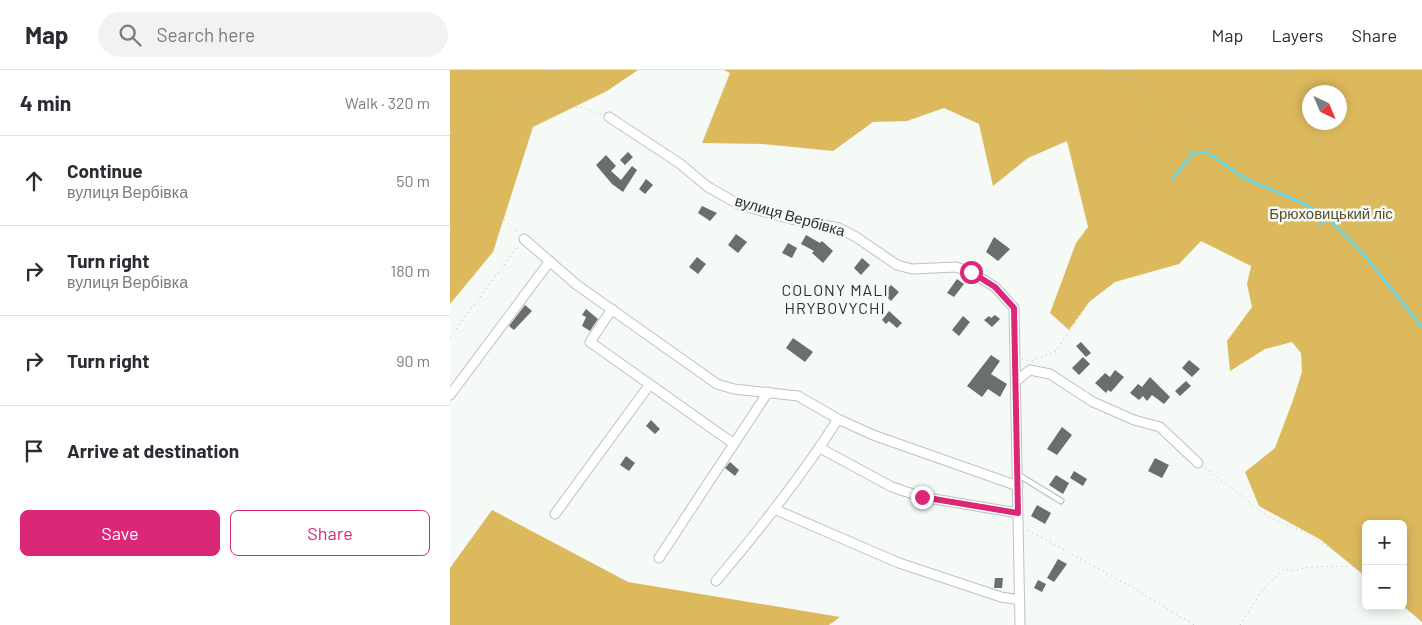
<!DOCTYPE html>
<html lang="en">
<head>
<meta charset="utf-8">
<style>
  body { margin:0; font-family:Barlow,sans-serif; background:#f2f2f3; color:#2b2b33 }
  .controls { position:absolute; right:15px; bottom:15px; display:grid; overflow:hidden; border-radius:8px; box-shadow:0 2px 12px #0003 }
  .controls button { width:45px; height:45px; display:grid; place-items:center; padding:0; border:0; border-bottom:1px solid #e1e1e2; background:#fff; color:#2b2b33; font:25px sans-serif }
  .compass { position:absolute; left:852px; top:15px; width:45px; height:45px; border-radius:50%; background:#fff; box-shadow:0 2px 12px #0003; rotate:136deg }
  .stop { position:absolute; width:15px; height:15px; margin:-11px; border:4px solid #db2777; border-radius:50%; background:#fff }
  .stop.end { background:#db2777; border-color:#fff; box-shadow:0 1px 5px #0008 }
  .list { margin:0; padding:0; list-style:none }
  h2 { display:flex; justify-content:space-between; align-items:center; height:65px; margin:0; padding:0 20px; font-size:21px }
  h2 small { font-size:16px; font-weight:400; color:#7c7c81 }
  .list li { display:grid; grid-template-columns:32px 1fr auto; gap:15px; align-items:center; box-sizing:border-box; height:90px; padding:0 20px; border-top:1px solid #e1e1e2 }
  .list b { display:block; font-size:19px; white-space:nowrap }
  .list p { margin:0; font-size:16px; white-space:nowrap; color:#7c7c81 }
  .list em { font-size:16px; font-style:normal; color:#7c7c81 }
  .actions { display:flex; gap:10px; padding:15px 20px }
  .actions a { flex:1; padding:11px 0; border:1px solid #db2777; border-radius:8px; text-align:center; font-size:18px; color:#db2777 }
  .actions .main { background:#db2777; color:#fff }
  .icon { flex:none; width:28px; height:28px; fill:none; stroke:currentColor; stroke-width:2; stroke-linecap:round; stroke-linejoin:round }
  .map { position:relative; flex:none; width:972px; height:555px; overflow:hidden }
  header { display:flex; align-items:center; gap:30px; box-sizing:border-box; height:70px; padding:0 25px; background:#fff; border-bottom:1px solid #e1e1e2 }
  header strong { font-size:24px }
  nav { display:flex; gap:28px; margin-inline-start:auto; font-size:18px }
  .search { width:350px; height:45px; background:#f2f2f3; display:flex; align-items:center; gap:12px; box-sizing:border-box; padding:0 18px; border-radius:28px; color:#7c7c81; font-size:19px }
  main { display:flex }
  aside { flex:1; background:#fff }
  .map>svg:first-child { display:block }
</style>
</head>
<body>
<header>
<strong>Map</strong>
<div class="search"><svg class="icon" aria-label="search" viewBox="0 0 24 24"><circle cx="10" cy="10" r="6"/><path d="M15 15l6 6"/></svg>Search here</div>
<nav><a>Map</a><a>Layers</a><a>Share</a></nav>
</header>
<main>
<aside>
<h2>4 min<small>Walk · 320 m</small></h2>
<ul class="list">
<li><svg class="icon" aria-label="ahead" viewBox="0 0 24 24"><path d="M12 20V5M6 11l6-6 6 6"/></svg><div><b>Continue</b><p>вулиця Вербівка</p></div><em>50 m</em></li>
<li><svg class="icon" aria-label="right" viewBox="0 0 24 24"><path d="M7 20v-9h11M14 6l5 5-5 5"/></svg><div><b>Turn right</b><p>вулиця Вербівка</p></div><em>180 m</em></li>
<li><svg class="icon" aria-label="right" viewBox="0 0 24 24"><path d="M7 20v-9h11M14 6l5 5-5 5"/></svg><div><b>Turn right</b></div><em>90 m</em></li>
<li><svg class="icon" aria-label="arrive" viewBox="0 0 24 24"><path d="M6 21V4h12l-3 4 3 4H6"/></svg><div><b>Arrive at destination</b></div></li>
</ul>
<div class="actions"><a class="main">Save</a><a>Share</a></div>
</aside>
<div class="map">
<svg width="972" height="555" viewBox="0 0 972 555">
  <rect width="100%" height="100%" fill="#f5faf6"/>
  <path fill="#ddb95d" fill-rule="evenodd" d="M0,0H188L157,21L83,57L43,182L0,234Z
    M274,0H972V552L953,536V454H916V507L871,470L809,436L795,402L825,378L843,330L852,302L851,283L842,272L815,279L780,301L777,271L802,237L797,214L801,196L751,171L729,194L665,212L639,232L619,260L600,243L626,173L638,157L617,71L578,88L543,116L529,54L494,38L457,51L423,52L383,81L313,74L252,73L280,3ZM889,22V52H859V22Z
    M42,440L178,512L390,547L379,555H0V498Z"/>
  <g fill="none" stroke-linecap="round" stroke-linejoin="round">
    <path stroke="#5adaf7" stroke-width="2.5" d="M723,108L743,83L757,82L794,108L853,133L878,148L911,181L972,257
      M871,154L877,149"/>
  </g>
  <path fill="#6a6f6e" d="M178,82L183,87L175,95L170,90Z
    M156,85L166,96L161,101L171,110L182,96L187,100L173,122L162,114L146,95Z
    M196,109L203,115L195,124L189,119Z
    M252,136L267,143L260,151L248,143Z
    M286,164L297,172L288,183L278,175Z
    M356,165L370,173L372,171L383,181L373,193L362,183L364,181L351,174Z
    M544,167L560,179L548,191L536,182Z
    M338,173L347,178L342,188L332,183Z
    M247,187L256,194L248,204L239,197Z
    M412,188L420,195L411,205L404,198Z
    M507,209L514,214L504,227L497,223Z
    M441,215L449,222L441,231L433,223Z
    M75,235L82,241L64,260L59,256Z
    M136,239L148,249L140,261L132,256L136,247L132,245Z
    M439,241L452,253L447,258L439,251L436,254L432,250Z
    M545,245L550,249L542,257L534,250L539,246L541,248Z
    M513,246L520,252L509,266L502,260Z
    M343,268L363,282L355,292L336,278Z
    M631,272L641,283L636,287L626,276Z
    M541,285L550,291L541,304L557,314L550,327L538,319L532,327L517,316Z
    M633,287L640,294L629,305L622,298Z
    M739,290L750,299L742,307L732,298Z
    M665,300L674,307L661,322L658,320L656,323L645,313L655,303L660,307Z
    M700,307L720,327L714,334L702,325L697,331L693,326L689,330L680,323L688,314L692,317Z
    M736,311L741,316L730,326L725,321Z
    M201,350L210,359L205,364L196,356Z
    M612,357L622,365L607,385L597,379Z
    M176,386L185,393L179,401L170,395Z
    M705,388L719,395L712,408L698,401Z
    M280,392L289,400L285,406L275,398Z
    M624,401L637,409L633,416L620,408Z
    M606,405L619,413L613,424L599,415Z
    M587,435L601,443L595,454L581,446Z
    M608,489L617,494L604,512L597,508Z
    M545,508H553L552,518H544Z
    M588,510L596,514L592,522L584,518Z"/>
  <g fill="none" stroke-linecap="round" stroke-linejoin="round">
    <g stroke="#bec2bf" stroke-width="7">
      <path id="lane" d="M567,404L611,431"/>
    </g>
    <g stroke="#bec2bf" stroke-width="11">
      <path id="street" d="M159,47L229,93L258,117L290,135L341,149L389,158L406,167L447,195L462,199L506,197L521,202L545,217L564,238L570,555
        M74,169L127,215L267,314L284,319L348,326L388,349L423,365L568,416
        M162,239L140,272L284,374
        M566,311L580,300L600,304L643,332L684,350L710,357L748,393
        M0,325L100,191
        M370,378L442,417L472,427L568,443
        M324,439L449,493L551,527L570,530
        M105,444L200,314
        M209,488L318,322
        M266,511C310,459 352,406 388,349"/>
    </g>
    <path stroke="#b4b8b5" stroke-width="1" stroke-dasharray="1 4" stroke-linecap="butt" d="M96,0L130,37
      M835,0L827,17L843,35L859,47
      M683,16L725,37L786,98L867,125
      M0,21H9L31,29L33,21L28,0
      M31,29L58,34L82,28L129,37
      M862,52L878,89L899,120L887,138
      M0,68L9,58L42,40L131,37L151,44
      M0,98L68,163
      M710,139L744,131L804,126H871L915,156L972,231
      M0,146L53,149
      M0,267L69,175
      M572,289L582,291L606,281L657,206L674,189L710,140L709,110L683,15L662,0
      M755,398L819,447L853,462L916,500
      M578,460L685,519L744,555
      M953,520L972,526
      M790,555L813,519L834,499L844,501L859,497L908,496"/>
    <use href="#lane" stroke="#fff" stroke-width="4.5"/>
    <use href="#street" stroke="#fff" stroke-width="9"/>
  </g>
  <g fill="none" stroke-linecap="round" stroke-linejoin="round">
    <path stroke="#db2777" stroke-width="6" d="M472,427L568,443L564,238L545,217L521,202"/>
  </g>
  <g text-anchor="middle" stroke-width="5" stroke-linejoin="round" paint-order="stroke">
    <g font-size="15" fill="#5b4c25" stroke="#f5faf6">
      <text x="881" y="149">Брюховицький ліс</text>
    </g>
    <g font-size="15" fill="#2e302e" stroke="#f5faf6">
      <text transform="translate(340 146) rotate(16)" y="5">вулиця Вербівка</text>
    </g>
    <g font-size="16" letter-spacing="1" fill="#2e302e" stroke="#f5faf6">
      <text x="385" y="226">COLONY MALI<tspan x="385" dy="18">HRYBOVYCHI</tspan></text>
    </g>
  </g>
</svg>
<div class="controls">
<button>+</button>
<button>−</button>
</div>
<svg class="compass" viewBox="-18 -18 36 36"><path d="M0-13l5 13h-10z" fill="#e53935"/><path d="M0 13l5-13h-10z" fill="#7c7c81"/></svg>
<div class="stop" style="left:521px;top:202px"></div>
<div class="stop end" style="left:472px;top:427px"></div>
</div>
</main>
</body>
</html>
